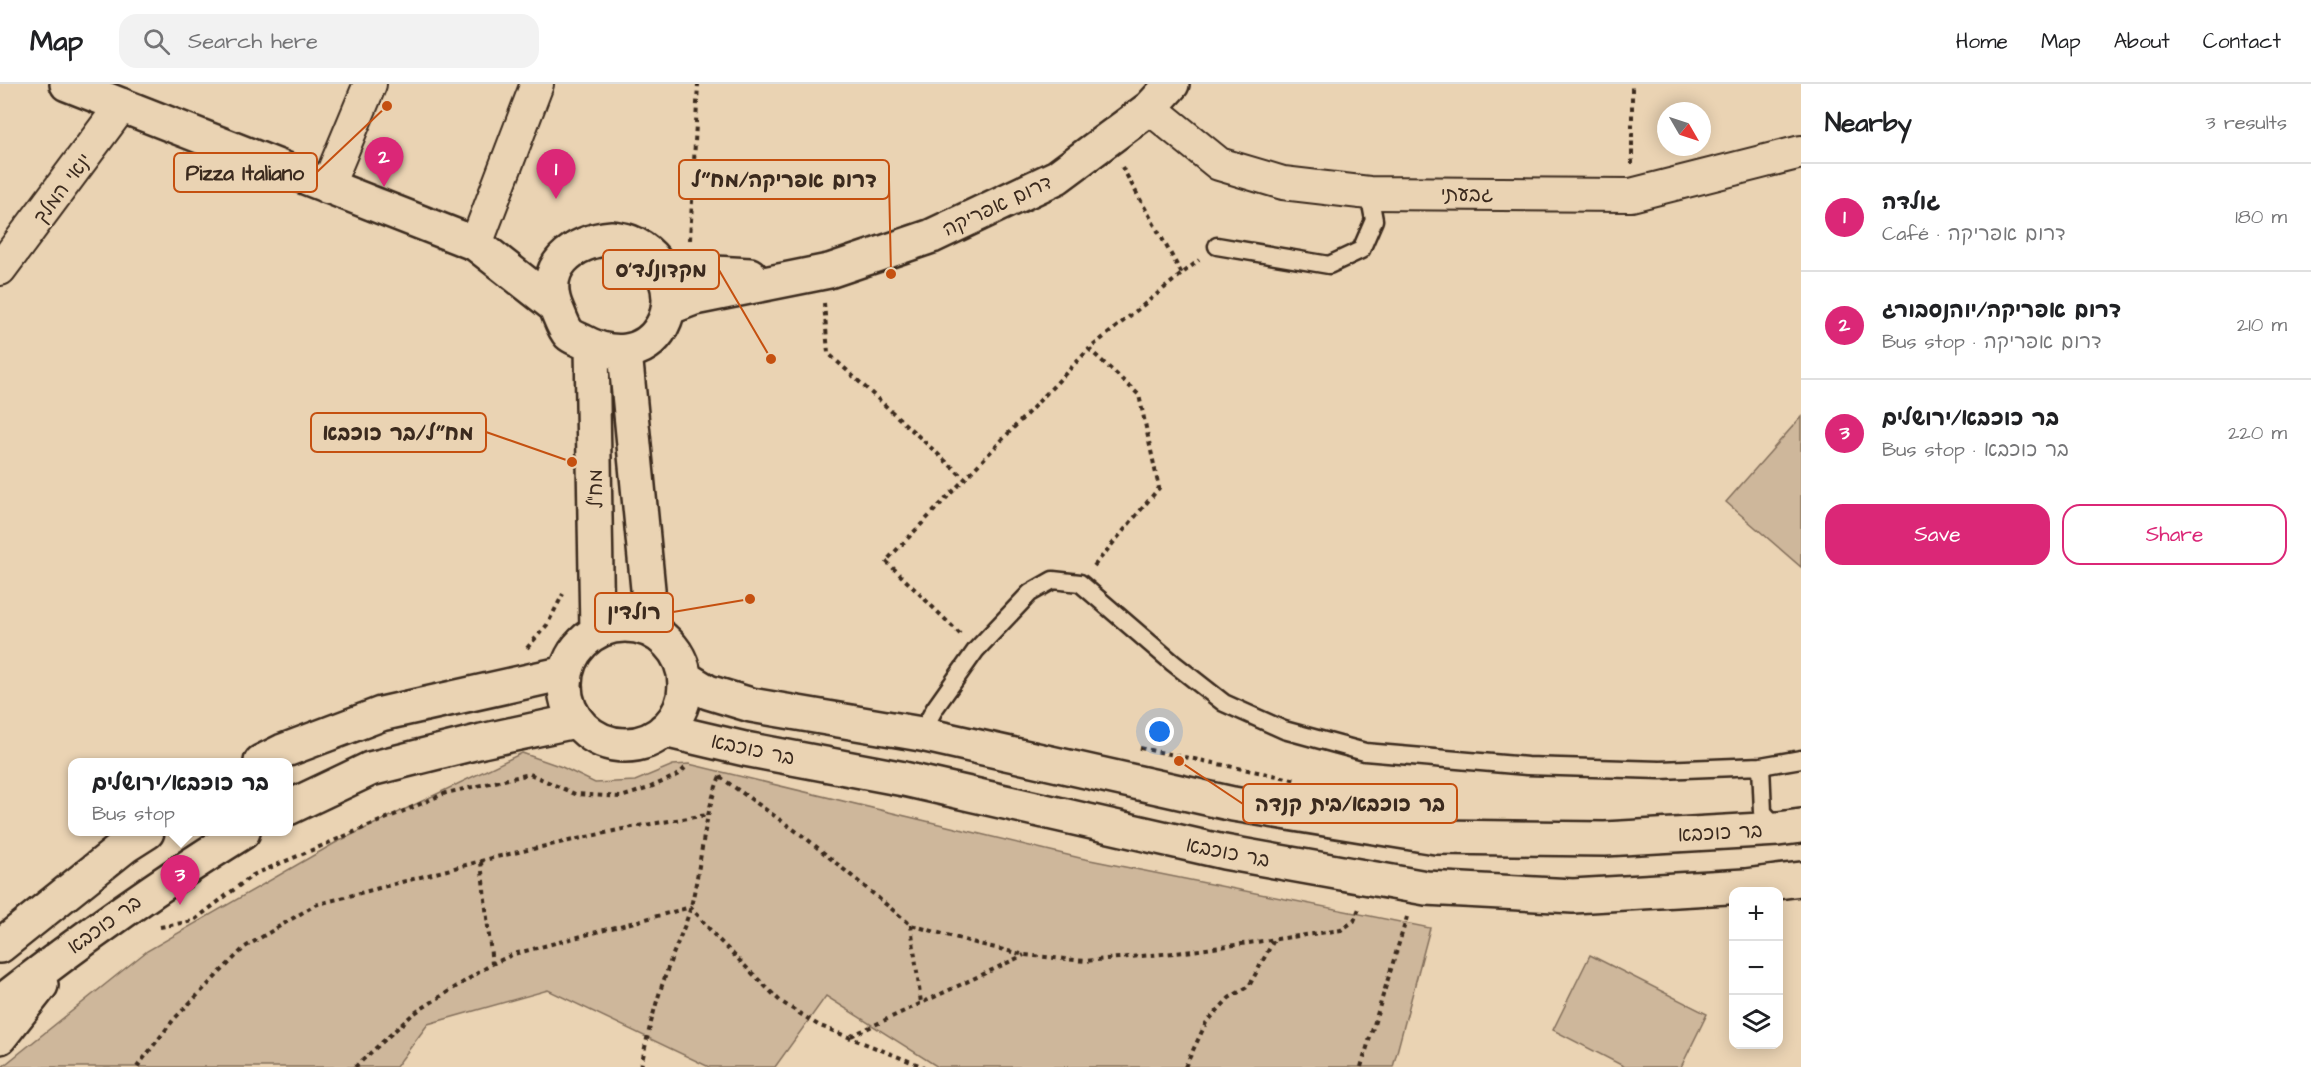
<!DOCTYPE html>
<html lang="en">
<head>
<meta charset="utf-8">
<style>
  body { margin:0; font-family:"Architects Daughter","Playpen Sans Hebrew",sans-serif; background:#f2f2f2; color:#202124 }
  .controls { position:absolute; right:18px; bottom:18px; display:grid; overflow:hidden; border-radius:12px; box-shadow:0 3px 15px #0003 }
  .controls button { width:54px; height:54px; display:grid; place-items:center; padding:0; border:0; border-bottom:2px solid #e0e0e0; background:#fff; color:#202124; font:30px sans-serif }
  .compass { position:absolute; left:1657px; top:18px; width:54px; height:54px; border-radius:50%; background:#fff; box-shadow:0 3px 15px #0003; rotate:129deg }
  .you { position:absolute; left:1160px; top:648px; width:21px; height:21px; margin:-15px; border:4px solid #fff; border-radius:50%; background:#1a73e8; box-shadow:0 0 0 9px #1a73e833 }
  .badge { display:grid; place-items:center; width:39px; height:39px; border-radius:50%; background:#db2777; color:#fff; font-size:20px; font-weight:700 }
  .pin { position:absolute; translate:-50% -50px; filter:drop-shadow(0 2px 3px #0008) }
  .pin::after { content:''; position:absolute; top:32px; width:21px; height:18px; background:inherit; clip-path:polygon(0 0,100% 0,50% 100%) }
  .popup { position:absolute; left:68px; top:674px; width:225px; height:78px; box-sizing:border-box; display:grid; place-content:center; border-radius:12px; background:#fff; filter:drop-shadow(0 2px 4px #0005); font-size:20px; white-space:nowrap; color:#757577 }
  .popup b { font-size:22px; color:#202124 }
  .popup::after { content:''; position:absolute; left:50%; top:100%; margin-left:-12px; border:12px solid transparent; border-top-color:#fff }
  .list { margin:0; padding:0; list-style:none }
  h2 { display:flex; justify-content:space-between; align-items:center; height:78px; margin:0; padding:0 24px; font-size:26px }
  h2 small { font-size:20px; font-weight:400; color:#757577 }
  .list li { display:grid; grid-template-columns:39px 1fr auto; gap:18px; align-items:center; box-sizing:border-box; height:108px; padding:0 24px; border-top:2px solid #e0e0e0 }
  .list b { display:block; font-size:22px; white-space:nowrap }
  .list p { margin:0; font-size:20px; white-space:nowrap; color:#757577 }
  .list em { font-size:20px; font-style:normal; color:#757577 }
  .actions { display:flex; gap:12px; padding:18px 24px }
  .actions a { flex:1; padding:14px 0; border:2px solid #db2777; border-radius:18px; text-align:center; font-size:21px; color:#db2777 }
  .actions .main { background:#db2777; color:#fff }
  .icon { flex:none; width:33px; height:33px; fill:none; stroke:currentColor; stroke-width:2; stroke-linecap:round; stroke-linejoin:round }
  .map { position:relative; flex:none; width:1801px; height:983px; overflow:hidden }
  header { display:flex; align-items:center; gap:36px; box-sizing:border-box; height:84px; padding:0 30px; background:#fff; border-bottom:2px solid #e0e0e0 }
  header strong { font-size:28px }
  nav { display:flex; gap:33px; margin-inline-start:auto; font-size:21px }
  .search { width:420px; height:54px; background:#f2f2f2; display:flex; align-items:center; gap:15px; box-sizing:border-box; padding:0 21px; border-radius:18px; color:#757577; font-size:22px }
  main { display:flex }
  aside { flex:1; background:#fff }
  .map>svg:first-child { display:block }
</style>
</head>
<body>
<header>
<strong>Map</strong>
<div class="search"><svg class="icon" aria-label="search" viewBox="0 0 24 24"><circle cx="10" cy="10" r="6"/><path d="M15 15l6 6"/></svg>Search here</div>
<nav><a>Home</a><a>Map</a><a>About</a><a>Contact</a></nav>
</header>
<main>
<div class="map">
<svg width="1801" height="983" viewBox="0 0 1801 983">
  <rect width="100%" height="100%" fill="#ead3b3"/>
  <filter id="ink" filterUnits="userSpaceOnUse"><feTurbulence type="fractalNoise" baseFrequency=".0167" numOctaves="2"/><feDisplacementMap in="SourceGraphic" scale="12" xChannelSelector="R" yChannelSelector="G"/><feConvolveMatrix kernelMatrix="1 2 1 2 8 2 1 2 1" color-interpolation-filters="sRGB"/></filter>
  <g filter="url(#ink)">
    <path fill="#ceb79b" stroke="#84705c" stroke-width="1.5" d="M1801,333V483L1726,418Z
      M522,669L562,683L595,699L635,697L673,681L689,680L1080,774L1430,844L1393,983H938L826,912L775,983H709L548,906L428,940L396,983H2L147,867L335,759Z
      M1590,871L1707,930L1681,983H1625L1553,946Z"/>
    <g fill="none" stroke-linecap="round" stroke-linejoin="round">
      <g stroke="#3b2a1e" stroke-width="21">
        <path id="lane" d="M1217,162L1329,181L1361,166L1374,136L1369,109
          M921,650L935,624L976,566L1030,509L1053,496L1080,499L1173,579L1224,619L1284,646L1365,668L1527,682L1660,686L1761,682L1801,675
          M1761,682L1763,728L1778,745"/>
      </g>
      <g stroke="#3b2a1e" stroke-width="36">
        <path id="street" d="M1150,24L1219,80L1283,99L1369,109L1631,111L1801,68
          M327,103L370,0
          M476,160L537,0
          M0,185L122,21"/>
      </g>
      <g stroke="#3b2a1e" stroke-width="38">
        <path id="secondary" d="M67,0L476,160L555,222
          M612,154C618,155 625,156 630,158C663,171 679,211 662,242C644,274 609,272 582,257C578,255 572,253 569,250C564,245 560,233 557,226C538,183 573,157 612,154Z
          M662,186L750,191
          M668,224L694,214L829,187L932,152L1057,93L1150,24L1172,0
          M592,263L597,547
          M625,268L648,505V544
          M565 601a60 60 0 1 1 120 0a60 60 0 1 1-120 0Z
          M685,594L708,608L751,621L921,650L1233,720L1436,753L1605,755L1778,745L1801,742
          M664,646L745,665L904,695L1224,768L1426,804L1573,812L1745,802L1801,795
          M261,678L283,667L381,630L565,589
          M288,724L370,685L482,657L575,637
          M0,862L125,762L147,748
          M0,919C79,857 159,800 243,748
          M0,953L41,901"/>
      </g>
      <path stroke="#3b2a1e" stroke-width="4" stroke-dasharray="4.5 4.5" stroke-linecap="butt" d="M1632,80V0
        M1122,83L1182,190
        M690,156L698,0
        M824,219L828,269L965,395
        M1094,482L1159,404L1139,311L1089,265L1199,176
        M960,550L886,477L1089,265
        M527,564L547,541L563,510
        M1140,664L1297,696
        M720,693L807,755L911,841L979,860L1025,871L1085,877L1185,868L1341,846L1354,837L1360,822
        M481,778L492,880
        M911,841L921,919
        M160,843L193,837L253,791L446,709L530,690L575,710L621,713L646,705L678,691L685,684
        M851,952L1024,871
        M137,983L174,935L245,863L315,821L496,773L632,743L707,731
        M355,983L413,930L492,880L514,870L691,823L716,853L780,917L818,941L924,983
        M641,983C647,952 655,920 666,890C673,867 685,845 691,822C702,778 703,734 720,692
        M1185,983L1206,939L1229,914L1249,902L1274,856
        M1361,983L1407,833"/>
      <use href="#lane" stroke="#ead3b3" stroke-width="16"/>
      <use href="#street" stroke="#ead3b3" stroke-width="32"/>
      <use href="#secondary" stroke="#ead3b3" stroke-width="33"/>
    </g>
  </g>
  <g text-anchor="middle" stroke-width="4.5" stroke-linejoin="round" paint-order="stroke">
    <g font-size="20" fill="#3b2a1e" stroke="#ead3b3">
      <text transform="translate(62 104) rotate(-53)" y="7">ינאי המלך</text>
      <text x="1467" y="117">גבעתי</text>
      <text transform="translate(997 121) rotate(-25)" y="7">דרום אפריקה</text>
      <text transform="translate(595 405) rotate(-91)" y="7">מח"ל</text>
      <text transform="translate(753 665) rotate(12)" y="7">בר כוכבא</text>
      <text transform="translate(1720 748) rotate(-3)" y="7">בר כוכבא</text>
      <text transform="translate(1228 768) rotate(11)" y="7">בר כוכבא</text>
      <text transform="translate(104 840) rotate(-36)" y="7">בר כוכבא</text>
    </g>
  </g>
  <path fill="none" stroke="#c55010" stroke-width="2" d="M387 22L317 88M891 190L889 96M771 275L719 186M572 378L486 348M750 515L673 528M1179 677L1243 720"/>
  <g fill="#c55010" stroke="#ead3b3" stroke-width="2">
    <circle cx="387" cy="22" r="6"/>
    <circle cx="891" cy="190" r="6"/>
    <circle cx="771" cy="275" r="6"/>
    <circle cx="572" cy="378" r="6"/>
    <circle cx="750" cy="515" r="6"/>
    <circle cx="1179" cy="677" r="6"/>
  </g>
  <g fill="#ead3b3" stroke="#c55010" stroke-width="2">
    <rect x="174" y="69" width="143" height="39" rx="6"/>
    <rect x="679" y="76" width="210" height="39" rx="6"/>
    <rect x="603" y="166" width="116" height="39" rx="6"/>
    <rect x="311" y="329" width="175" height="39" rx="6"/>
    <rect x="595" y="509" width="78" height="39" rx="6"/>
    <rect x="1243" y="700" width="214" height="39" rx="6"/>
  </g>
  <g font-size="21" text-anchor="middle" font-weight="bold" fill="#3b2a1e">
    <text x="245" y="96">Pizza Italiano</text>
    <text x="784" y="103">דרום אפריקה/מח״ל</text>
    <text x="661" y="193">מקדונלד'ס</text>
    <text x="398" y="356">מח״ל/בר כוכבא</text>
    <text x="634" y="535">רולדין</text>
    <text x="1350" y="727">בר כוכבא/בית קנדה</text>
  </g>
</svg>
<div class="controls">
<button>+</button>
<button>−</button>
<button><svg class="icon" aria-label="layers" viewBox="0 0 24 24"><path d="M12 4l9 5-9 5-9-5zM3 14l9 5 9-5"/></svg></button>
</div>
<svg class="compass" viewBox="-18 -18 36 36"><path d="M0-13l5 13h-10z" fill="#e53935"/><path d="M0 13l5-13h-10z" fill="#757577"/></svg>
<div class="you"></div>
<div class="pin badge" style="left:556px;top:115px">1</div>
<div class="pin badge" style="left:384px;top:103px">2</div>
<div class="pin badge" style="left:180px;top:821px">3</div>
<div class="popup"><b>בר כוכבא/ירושלים</b>Bus stop</div>
</div>
<aside>
<h2>Nearby<small>3 results</small></h2>
<ul class="list">
<li><span class="badge">1</span><div><b>גולדה</b><p>Café · דרום אפריקה</p></div><em>180 m</em></li>
<li><span class="badge">2</span><div><b>דרום אפריקה/יוהנסבורג</b><p>Bus stop · דרום אפריקה</p></div><em>210 m</em></li>
<li><span class="badge">3</span><div><b>בר כוכבא/ירושלים</b><p>Bus stop · בר כוכבא</p></div><em>220 m</em></li>
</ul>
<div class="actions"><a class="main">Save</a><a>Share</a></div>
</aside>
</main>
</body>
</html>
